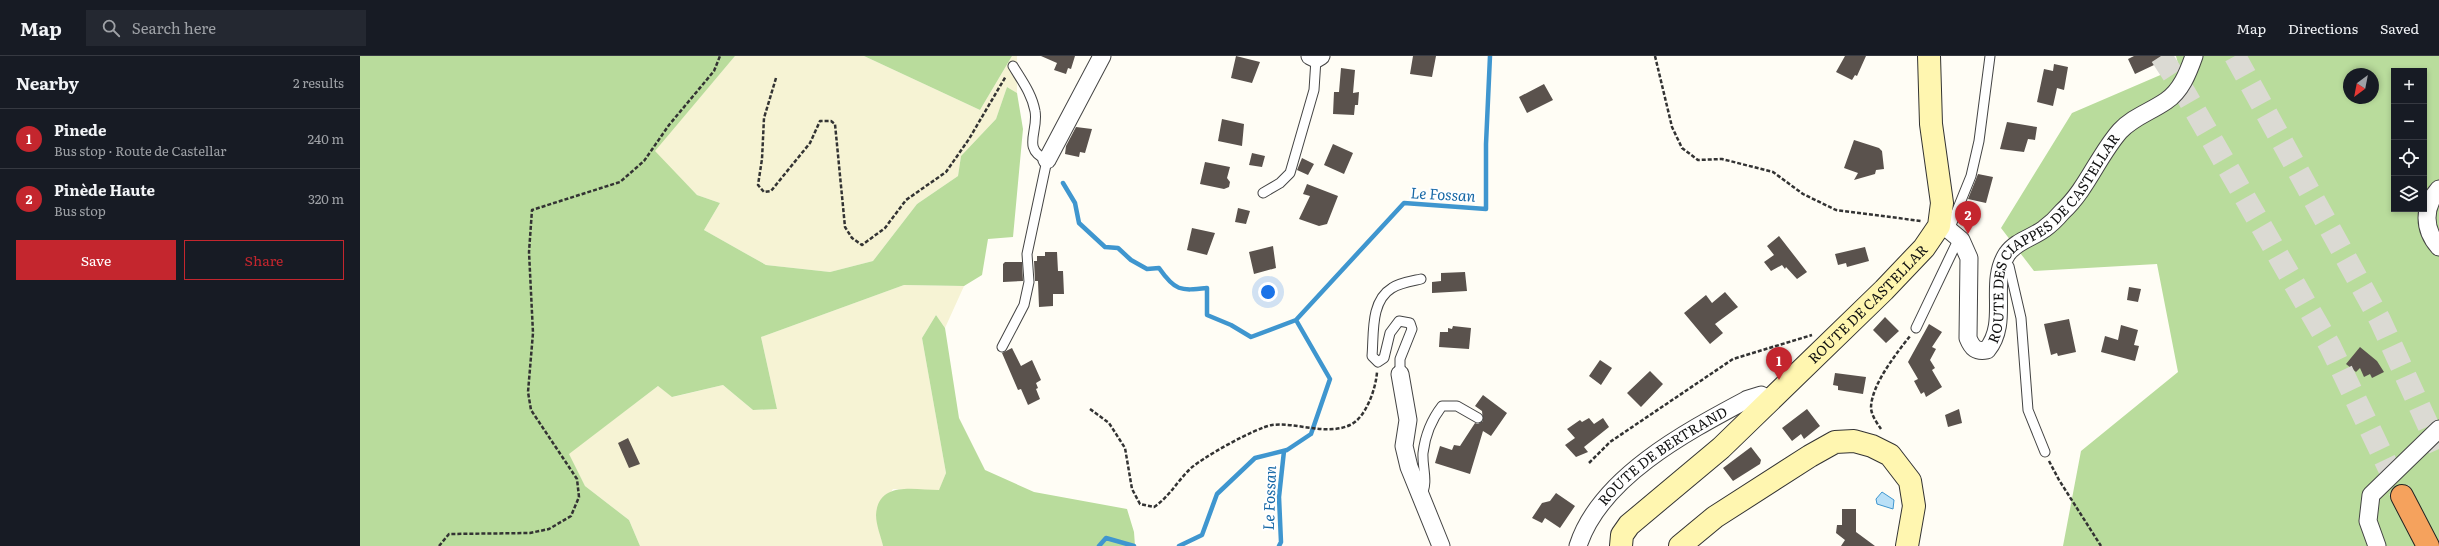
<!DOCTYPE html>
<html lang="en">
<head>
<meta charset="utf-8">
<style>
  body { margin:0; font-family:Literata,serif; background:#242831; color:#f1f3f6 }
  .controls { position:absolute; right:12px; top:12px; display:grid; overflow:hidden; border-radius:0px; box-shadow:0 2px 6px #0003 }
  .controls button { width:36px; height:36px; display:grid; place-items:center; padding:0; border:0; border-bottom:1px solid #363941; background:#171b24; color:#f1f3f6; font:20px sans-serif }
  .compass { position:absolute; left:1983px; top:12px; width:36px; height:36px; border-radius:50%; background:#171b24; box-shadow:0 2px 6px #0003; rotate:212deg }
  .you { position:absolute; left:908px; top:236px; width:14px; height:14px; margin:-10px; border:3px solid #fff; border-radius:50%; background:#1a73e8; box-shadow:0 0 0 6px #1a73e833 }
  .badge { display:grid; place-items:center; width:26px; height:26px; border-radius:50%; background:#c4262e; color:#fff; font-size:13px; font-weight:700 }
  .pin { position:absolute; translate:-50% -33px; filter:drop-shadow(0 1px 2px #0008) }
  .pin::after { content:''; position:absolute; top:21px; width:14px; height:12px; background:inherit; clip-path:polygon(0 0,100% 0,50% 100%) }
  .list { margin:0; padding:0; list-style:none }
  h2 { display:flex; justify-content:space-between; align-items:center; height:52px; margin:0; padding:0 16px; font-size:17px }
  h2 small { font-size:13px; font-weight:400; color:#9ea1a6 }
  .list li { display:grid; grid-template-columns:26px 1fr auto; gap:12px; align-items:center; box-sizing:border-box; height:60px; padding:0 16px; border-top:1px solid #363941 }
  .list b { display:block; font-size:15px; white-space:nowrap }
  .list p { margin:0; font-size:13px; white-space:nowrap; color:#9ea1a6 }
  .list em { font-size:13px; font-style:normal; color:#9ea1a6 }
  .actions { display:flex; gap:8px; padding:12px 16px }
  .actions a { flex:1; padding:9px 0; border:1px solid #c4262e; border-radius:0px; text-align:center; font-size:14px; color:#c4262e }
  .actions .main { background:#c4262e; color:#fff }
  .icon { flex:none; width:22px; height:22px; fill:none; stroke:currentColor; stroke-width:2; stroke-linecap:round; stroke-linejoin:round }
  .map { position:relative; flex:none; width:2079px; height:490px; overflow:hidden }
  header { display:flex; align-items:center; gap:24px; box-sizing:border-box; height:56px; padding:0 20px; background:#171b24; border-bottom:1px solid #363941 }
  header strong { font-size:19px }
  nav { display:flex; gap:22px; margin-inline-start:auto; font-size:14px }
  .search { width:280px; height:36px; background:#242831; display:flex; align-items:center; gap:10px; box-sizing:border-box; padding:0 14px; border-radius:0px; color:#9ea1a6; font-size:15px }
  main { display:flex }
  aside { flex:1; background:#171b24 }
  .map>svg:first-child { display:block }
</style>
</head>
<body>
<header>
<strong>Map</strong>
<div class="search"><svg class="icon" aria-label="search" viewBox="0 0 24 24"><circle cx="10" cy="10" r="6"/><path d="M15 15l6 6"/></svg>Search here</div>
<nav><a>Map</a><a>Directions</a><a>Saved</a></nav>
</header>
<main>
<aside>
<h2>Nearby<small>2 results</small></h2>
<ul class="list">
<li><span class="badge">1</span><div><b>Pinede</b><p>Bus stop · Route de Castellar</p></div><em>240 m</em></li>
<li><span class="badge">2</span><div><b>Pinède Haute</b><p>Bus stop</p></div><em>320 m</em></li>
</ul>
<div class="actions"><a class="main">Save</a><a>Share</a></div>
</aside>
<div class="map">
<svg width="2079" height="490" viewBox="0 0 2079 490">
  <rect width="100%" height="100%" fill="#fffdf5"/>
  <path fill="#f6f3d4" d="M375,0H504L620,54L652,0H657V37L647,31L636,63L601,100L598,120L557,148L513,205L470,216L406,209L344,174L360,147L337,139L294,95Z
    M544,229L604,230L585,272L576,259L562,282L586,417L579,435L533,433L516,459L523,490H280L269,464L225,430L208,398L298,330L313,341L363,329L393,354L417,353L401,281Z"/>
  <path fill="#b9dc9c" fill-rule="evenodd" d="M0,0H375L295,95L337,139L360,147L344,174L406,209L470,216L513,205L557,148L598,120L601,100L636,63L647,31L657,37L663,73L653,181L628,183L622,219L604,230L544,229L401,281L417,353L393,354L363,329L312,341L298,330L209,398L225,430L269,464L280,490H0Z
    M504,0H652L620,54Z
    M1816,0H2079V490H1703L1721,395L1818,316L1797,208L1674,215L1641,172L1712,57L1819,11ZM2034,15H2064V153H2034ZM1989,18H2013V42H1989Z
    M576,259L585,272L599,362L625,414L674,436L767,453L774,476L775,490H523C521,481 516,469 516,459C518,424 555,434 579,434L586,417L562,282Z"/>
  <path fill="#b9e0f7" stroke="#3f96cf" d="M1522,436L1534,444L1533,453L1517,448L1516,443Z"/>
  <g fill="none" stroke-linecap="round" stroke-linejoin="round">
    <path stroke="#3f96cf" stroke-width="4.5" d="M703,127L715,147L719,167L745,191L758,192L771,204L787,213L799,212C815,235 820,235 847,232V259L871,269L891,281L936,264L1044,147L1126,153V88L1130,0
      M739,490L746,482L774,490
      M819,490L842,479L857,438L895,402L927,394L951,378L970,323L936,264
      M919,490L921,486L919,441L924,395"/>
  </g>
  <path fill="#5a524d" d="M681,0H715L711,13L708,12L706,18L694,14L697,7Z
    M876,0L900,6L892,27L871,22Z
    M1053,0H1076L1072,21L1050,18Z
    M1485,0H1506L1497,20L1495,19L1492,24L1476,16Z
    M1774,0H1813L1775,18L1768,3Z
    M1694,8L1708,11L1704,34L1697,32L1693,50L1677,46L1684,13L1693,15Z
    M981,12L995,14L993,37L999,36L998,49H995L994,59L973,58L974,36H979Z
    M1184,28L1193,44L1167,57L1159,41Z
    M862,63L884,68L882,90L858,85Z
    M1647,66L1677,71L1675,84L1668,83L1664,96L1640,93Z
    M716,71L732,73L725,97L720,96L719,101L705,98L706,90Z
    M1494,84L1519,92L1522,95L1524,113L1516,114L1515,118L1494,124L1498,117L1484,112Z
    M973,88L993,97L984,118L964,109Z
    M892,97L905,100L902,111L889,109Z
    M942,102L954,108L948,119L937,114Z
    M845,106L870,111L867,122L870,126L869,131L864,133L840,128Z
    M1618,118L1633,121L1626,147L1608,143Z
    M947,128L978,140L967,168L959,170L939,163L950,140L943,138Z
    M878,152L890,155L886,168L875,166Z
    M832,172L855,177L847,199L827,194Z
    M1419,180L1447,216L1437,223L1426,211L1425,213L1422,209L1411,215L1404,206L1414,199L1407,190Z
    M913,190L916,212L894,218L889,196Z
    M1505,191L1509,205L1487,211L1486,207L1478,209L1475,198Z
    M685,196H697L698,215H703L704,238H693V250L679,251L678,225H675L674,205H677V200H685Z
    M645,206H662L663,225L643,226V208Z
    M1105,216L1107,235L1072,237V226L1081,225V217Z
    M1769,231L1781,233L1778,246L1767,244Z
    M1365,236L1378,251L1355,268L1363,277L1350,288L1324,257L1346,239L1352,247Z
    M1525,261L1539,275L1526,287L1513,274Z
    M1709,263L1716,296L1698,300L1697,297L1691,299L1684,268Z
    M1569,268L1582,276L1572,291L1576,293L1570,304L1575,312L1572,314L1582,331L1566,341L1564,336L1561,338L1554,325L1558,323L1548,306Z
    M1761,269L1778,274L1774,289L1779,290L1775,305L1741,296L1745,280L1758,284Z
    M1093,270L1111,272L1109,293L1079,291L1080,276H1088V272L1092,273Z
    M2000,291L2017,305L2024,316L2012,322L2010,318L2004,321L2000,312L1996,316L1986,308Z
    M652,292L661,310L672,304L681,324L676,327L678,332L676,333L680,343L668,349L661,333L658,334L642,297Z
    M1240,304L1252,312L1241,329L1229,320Z
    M1290,315L1303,328L1281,351L1267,337Z
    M1475,317L1506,321L1503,338L1478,334V330L1473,329Z
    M1123,339L1147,357L1131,380L1123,375L1110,418L1075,407L1080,390L1092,394L1094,389L1100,390L1115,367L1118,368L1123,365L1122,355L1115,350Z
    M1447,353L1460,370L1444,383L1441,378L1432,385L1422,372Z
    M1599,353L1602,367L1588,371L1585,359Z
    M1229,362L1234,368L1243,362L1249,371L1224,391L1228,396L1216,401L1205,389L1215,382L1207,373L1220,364L1222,366Z
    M268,382L280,408L269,412L258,387Z
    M1391,391L1401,404L1400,408L1373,425L1363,412Z
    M1196,437L1215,450L1200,472L1185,462L1182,467L1172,462L1182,447L1190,445Z
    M1482,453H1496V476L1515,490H1481L1485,484L1476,477L1477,469H1482Z"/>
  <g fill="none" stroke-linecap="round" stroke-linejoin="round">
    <path stroke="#dbdad3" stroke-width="22" stroke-dasharray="22 11" stroke-linecap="butt" d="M1801,0L1825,37L1970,290L2042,440
      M1875,0L2020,264L2079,393"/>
    <g stroke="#444" stroke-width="11">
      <path id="lane" d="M903,137L920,127L930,117L954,34L956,3
        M1589,174L1611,120L1619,85L1630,0
        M1642,208L1649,210L1661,262L1668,354L1685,396
        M1556,272L1599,182
        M642,291L664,249L669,226L667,198L687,104C661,93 679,75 675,55C672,38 662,25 653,10
        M1040,318V303L1052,273L1050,267L1039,265L1030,277L1024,302L1018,306L1012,300C1014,279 1010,245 1032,232C1039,227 1052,225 1061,223
        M1061,440C1069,426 1062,412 1063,397C1065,380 1072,363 1082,350H1097L1118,362"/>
    </g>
    <g stroke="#444" stroke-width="19">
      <g id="street">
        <path d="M950,0L956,3L961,0"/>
        <path d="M687,104L742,0"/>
        <path d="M2079,133C2063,151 2063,173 2079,191"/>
        <path id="s1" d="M1579,170L1589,174L1601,184L1609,202L1608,282C1612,292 1616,296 1627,294C1650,266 1628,227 1647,198C1656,185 1672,182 1684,173C1691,168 1697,162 1702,156C1727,133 1738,100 1760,75C1773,61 1790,56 1806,45C1821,35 1828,17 1834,0"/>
        <path d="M1040,318L1048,364L1044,390L1049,411L1081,490"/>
        <path id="s2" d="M1218,490C1240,421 1328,375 1388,343L1401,339L1410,344"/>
        <path d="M2017,490L2008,465L2011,439L2079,373"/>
      </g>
    </g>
    <g stroke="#333" stroke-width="24">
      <g id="secondary">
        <path id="s3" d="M1261,490L1262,479L1269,469L1361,392L1524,234L1564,192L1579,170L1582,147L1571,68L1569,0"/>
        <path d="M1320,490L1355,461L1450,400L1475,386L1494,385L1512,390L1530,399L1550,425L1554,450L1547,490"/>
      </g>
    </g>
    <g stroke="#222" stroke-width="24">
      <path id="highway" d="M2042,440L2068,490"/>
    </g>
    <path stroke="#333" stroke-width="2.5" stroke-dasharray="4 2" stroke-linecap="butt" d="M1295,0L1312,71L1322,92L1338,104L1362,103L1413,116L1443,138L1476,154L1561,165
      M416,22L404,62L402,103L398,129L404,136L411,135L450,87L460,65H471L475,68L485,171L492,182L502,189L525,172L546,144L586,116L609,83L646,20
      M730,353L749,367L765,392L772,433L780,448L794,451C809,441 816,427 829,414C839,403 897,371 912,369C936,366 967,380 990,369C1006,362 1016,332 1017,316
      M1521,373C1517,367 1511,359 1511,351C1512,328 1536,298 1550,280
      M1689,405L1699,424L1741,490
      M1229,407L1250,386L1373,303L1452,279
      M79,490L89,478L170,477L189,473L211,460L219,441L217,423L171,354L168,336L173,277L169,196L172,154L260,126L284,105L309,69L354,15L360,0"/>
    <use href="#lane" stroke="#fff" stroke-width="9"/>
    <use href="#street" stroke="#fff" stroke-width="17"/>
    <use href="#secondary" stroke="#fff6b0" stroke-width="22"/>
    <use href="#highway" stroke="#f5a25d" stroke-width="22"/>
  </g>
  <g text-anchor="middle" stroke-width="4" stroke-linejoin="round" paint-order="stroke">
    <g font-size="14" fill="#111" stroke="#fff">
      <text dy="5" stroke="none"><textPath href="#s1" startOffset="288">ROUTE DES CIAPPES DE CASTELLAR</textPath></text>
      <text dy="5" stroke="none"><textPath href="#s3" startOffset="349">ROUTE DE CASTELLAR</textPath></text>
      <text dy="5" stroke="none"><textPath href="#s2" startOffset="127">ROUTE DE BERTRAND</textPath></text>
    </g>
    <g font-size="15" font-style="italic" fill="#1768a6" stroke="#fff">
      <text transform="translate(1083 139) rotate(3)" y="5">Le Fossan</text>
      <text transform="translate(910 442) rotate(-88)" y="5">Le Fossan</text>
    </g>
  </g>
</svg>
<div class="controls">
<button>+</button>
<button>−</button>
<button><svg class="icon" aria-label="locate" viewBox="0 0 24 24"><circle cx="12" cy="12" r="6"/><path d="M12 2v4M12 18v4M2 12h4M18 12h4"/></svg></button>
<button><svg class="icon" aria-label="layers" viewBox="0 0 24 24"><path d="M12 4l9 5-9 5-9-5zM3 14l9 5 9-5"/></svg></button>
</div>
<svg class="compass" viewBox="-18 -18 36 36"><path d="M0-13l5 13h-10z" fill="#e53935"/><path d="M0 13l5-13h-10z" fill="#9ea1a6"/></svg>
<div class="you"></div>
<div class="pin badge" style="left:1419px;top:324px">1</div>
<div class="pin badge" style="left:1608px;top:178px">2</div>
</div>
</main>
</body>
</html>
